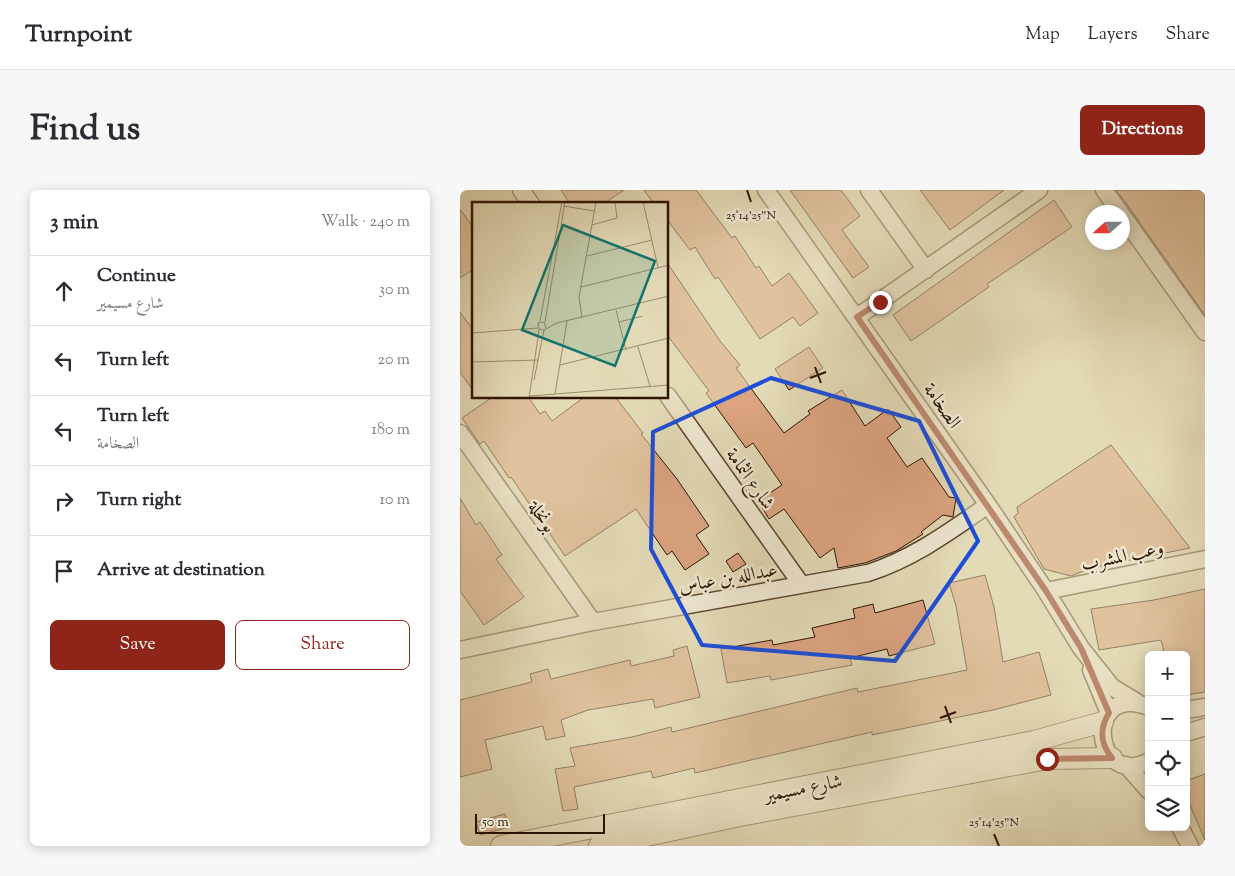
<!DOCTYPE html>
<html lang="en">
<head>
<meta charset="utf-8">
<style>
  body { margin:0; font-family:"Sorts Mill Goudy",Amiri,serif; background:#f7f7f7; color:#2b2b33 }
  .controls { position:absolute; right:15px; bottom:15px; display:grid; overflow:hidden; border-radius:8px; box-shadow:0 2px 12px #0003 }
  .controls button { width:45px; height:45px; display:grid; place-items:center; padding:0; border:0; border-bottom:1px solid #e1e1e2; background:#fff; color:#2b2b33; font:25px sans-serif }
  .compass { position:absolute; left:625px; top:15px; width:45px; height:45px; border-radius:50%; background:#fff; box-shadow:0 2px 12px #0003; rotate:249deg }
  .scale { position:absolute; left:15px; bottom:12px; width:130px; box-sizing:border-box; padding-left:5px; border:2px solid #2e1402; border-top:0; font-size:14px; line-height:18px; white-space:nowrap; color:#2e1402; -webkit-text-stroke:4px #ede7d0; paint-order:stroke }
  .stop { position:absolute; width:15px; height:15px; margin:-11px; border:4px solid #8f2418; border-radius:50%; background:#fff }
  .stop.end { background:#8f2418; border-color:#fff; box-shadow:0 1px 5px #0008 }
  .list { margin:0; padding:0; list-style:none }
  h2 { display:flex; justify-content:space-between; align-items:center; height:65px; margin:0; padding:0 20px; font-size:21px }
  h2 small { font-size:16px; font-weight:400; color:#7c7c81 }
  .list li { display:grid; grid-template-columns:32px 1fr auto; gap:15px; align-items:center; box-sizing:border-box; height:70px; padding:0 20px; border-top:1px solid #e1e1e2 }
  .list b { display:block; font-size:19px; white-space:nowrap }
  .list p { margin:0; font-size:16px; white-space:nowrap; color:#7c7c81 }
  .list em { font-size:16px; font-style:normal; color:#7c7c81 }
  .actions { display:flex; gap:10px; padding:15px 20px }
  .actions a { flex:1; padding:11px 0; border:1px solid #8f2418; border-radius:8px; text-align:center; font-size:18px; color:#8f2418 }
  .actions .main { background:#8f2418; color:#fff }
  .icon { flex:none; width:28px; height:28px; fill:none; stroke:currentColor; stroke-width:2; stroke-linecap:round; stroke-linejoin:round }
  .map { position:relative; flex:none; width:745px; height:656px; overflow:hidden; border-radius:8px }
  header { display:flex; align-items:center; gap:30px; box-sizing:border-box; height:70px; padding:0 25px; background:#fff; border-bottom:1px solid #e1e1e2 }
  header strong { font-size:24px }
  nav { display:flex; gap:28px; margin-inline-start:auto; font-size:18px }
  .intro { display:flex; align-items:center; justify-content:space-between; box-sizing:border-box; height:120px; padding:0 30px }
  h1 { margin:0; font-size:35px }
  .button { padding:12px 22px; border-radius:8px; background:#8f2418; color:#fff; font-size:18px; font-weight:700 }
  main { display:flex; gap:30px; padding:0 30px }
  aside { flex:1; background:#fff; border-radius:8px; box-shadow:0 2px 12px #0003 }
  .map>svg:first-child { display:block }
</style>
</head>
<body>
<header>
<strong>Turnpoint</strong>
<nav><a>Map</a><a>Layers</a><a>Share</a></nav>
</header>
<div class="intro"><h1>Find us</h1><a class="button">Directions</a></div>
<main>
<aside>
<h2>3 min<small>Walk · 240 m</small></h2>
<ul class="list">
<li><svg class="icon" aria-label="ahead" viewBox="0 0 24 24"><path d="M12 20V5M6 11l6-6 6 6"/></svg><div><b>Continue</b><p>شارع مسيمير</p></div><em>30 m</em></li>
<li><svg class="icon" aria-label="left" viewBox="0 0 24 24"><path d="M17 20v-9H6M10 6l-5 5 5 5"/></svg><div><b>Turn left</b></div><em>20 m</em></li>
<li><svg class="icon" aria-label="left" viewBox="0 0 24 24"><path d="M17 20v-9H6M10 6l-5 5 5 5"/></svg><div><b>Turn left</b><p>الصخامة</p></div><em>180 m</em></li>
<li><svg class="icon" aria-label="right" viewBox="0 0 24 24"><path d="M7 20v-9h11M14 6l5 5-5 5"/></svg><div><b>Turn right</b></div><em>10 m</em></li>
<li><svg class="icon" aria-label="arrive" viewBox="0 0 24 24"><path d="M6 21V4h12l-3 4 3 4H6"/></svg><div><b>Arrive at destination</b></div></li>
</ul>
<div class="actions"><a class="main">Save</a><a>Share</a></div>
</aside>
<div class="map">
<svg width="745" height="656" viewBox="0 0 745 656">
  <rect width="100%" height="100%" fill="#e3dab7"/>
  <filter id="stains"><feTurbulence type="fractalNoise" baseFrequency=".004" numOctaves="4"/><feColorMatrix values="0 0 0 0 .2 0 0 0 0 .09 0 0 0 0 .02 0 0 0 .5 -.17"/></filter>
  <radialGradient id="worn" r=".72"><stop offset=".6" stop-color="#630" stop-opacity="0"/><stop offset="1" stop-color="#630" stop-opacity=".3"/></radialGradient>
  <path fill="#dca481" stroke="#2e1402" d="M101,0H164L143,14H110Z
    M184,0H236L272,48L275,46L296,78L299,76L312,96L329,83L358,123L340,136L333,127L300,149L258,87L255,89L235,57L230,60L208,31V14H194Z
    M330,0H381L400,26L382,40L409,77L393,88Z
    M460,0H544L490,40Z
    M656,0H745V125L668,16Z
    M594,10L612,37L527,94L529,97L451,151L433,125Z
    M0,19L14,39V79L0,88Z
    M208,74L260,151L280,175L276,178L324,243L350,224L348,221L382,200L405,236L428,219L441,237L427,248L447,277L462,268L489,307L496,308L493,327L483,325L461,342L463,344L436,361L405,373L378,378L374,358L360,368L324,319L309,329L298,311L322,295L293,253L286,258L246,203L249,201L208,146Z
    M0,122L14,141V202L0,182Z
    M349,157L363,178L329,200L315,179Z
    M31,208H69L80,224L85,221L92,231L123,208H156L183,243L181,244L217,289L249,336L236,345L249,364L225,380L212,361L207,365L176,319L105,366L51,287L49,288L24,251L20,254L2,228Z
    M651,255L730,358L631,378L611,386L584,379L554,327L558,323L557,317Z
    M0,308L16,335L20,332L42,365L36,369L64,407L24,435L0,401Z
    M278,363L286,374L273,382L266,371Z
    M525,385L534,417L543,472L579,462L591,505L533,520L412,545V542L235,583L234,578L193,588L191,581L114,597L118,619L103,621L95,579L115,576L110,558L172,547L211,537L212,542L397,498L398,502L507,480L496,416L489,393Z
    M745,399V502L726,505V465H705L701,450L639,460L631,419L694,410Z
    M463,410L475,454L429,466L427,459L390,468L392,475L311,490L310,486L267,493L261,459L312,450L313,455L355,447L352,438L395,428L393,419L413,414L415,423Z
    M227,456L240,507L195,518L193,509L128,520L101,530L105,546L86,550L83,536L25,550L32,579L0,587V510L72,492L70,484L88,479L91,489L170,470L171,476L214,466L213,460Z
    M745,584V650L726,606V591Z
    M45,624L49,637L20,645L16,632Z"/>
  <g fill="none" stroke-linecap="round" stroke-linejoin="round">
    <g stroke="#5b462f" stroke-width="19">
      <path id="minor" d="M61,0L71,14
        M306,0L528,315L586,401L621,458L652,497L677,512
        M409,0L466,80
        M644,0L660,22
        M662,25L745,142
        M397,127L579,0
        M208,206L341,394
        M0,243L133,432
        M586,401L745,369
        M0,460L133,432L408,383C454,368 489,342 528,315
        M631,480L649,523
        M689,517C622,491 633,601 689,571
        M726,520L745,517
        M726,543L745,537
        M666,575L689,601
        M720,637L730,656"/>
    </g>
    <g stroke="#5b462f" stroke-width="22">
      <path id="tertiary" d="M41,656L574,551L643,532
        M139,656L280,626L587,569L652,568"/>
    </g>
    <use href="#minor" stroke="#ede7d0" stroke-width="16"/>
    <use href="#tertiary" stroke="#ede7d0" stroke-width="20"/>
  </g>
  <g fill="none" stroke-linecap="round" stroke-linejoin="round">
    <path stroke="#8f2418" stroke-width="6" d="M420,112L397,127L586,401L621,458L649,523C639,539 640,553 652,568L587,569"/>
  </g>
  <path d="M0 0H745V656H0ZM311,188L459,231L518,351L435,471L242,455L191,359L193,242Z" fill="#e3dab7" fill-opacity=".55" fill-rule="evenodd"/>
  <path fill="none" stroke="#1d4ed8" stroke-width="4" stroke-linejoin="round" d="M311,188L459,231L518,351L435,471L242,455L191,359L193,242Z"/>
  <path fill="none" stroke="#2e1402" stroke-width="2" d="M287,0L291,12M355,177L361,193M350,188L366,182M485,516L491,533M480,528L496,522M534,644L539,656"/>
  <g text-anchor="middle" stroke-width="5" stroke-linejoin="round" paint-order="stroke">
    <g font-size="19" fill="#2e1402" stroke="#ede7d0">
      <text transform="translate(483 215) rotate(55)" y="7">الصخامة</text>
      <text transform="translate(291 288) rotate(55)" y="7">شارع الثمامة</text>
      <text transform="translate(83 326) rotate(55)" y="7">بونخلة</text>
      <text transform="translate(662 365) rotate(-12)" y="7">وعب المشرب</text>
      <text transform="translate(268 387) rotate(-10)" y="7">عبدالله بن عباس</text>
      <text transform="translate(343 597) rotate(-11)" y="7">شارع مسيمير</text>
    </g>
  </g>
  <g transform="translate(12 12)">
    <rect width="196" height="196" fill="#e3dab7"/>
    <path fill="none" stroke="#9b8b6f" stroke-width="1" d="M171,0L186,65M91,4L123,9M120,23L145,16L143,0M115,54L180,38M109,85L197,63M144,108L154,148M110,116L107,95L124,0M68,119L90,0M73,120L93,0M147,120L171,114M74,126L72,120L66,121L67,127L72,128L85,121L197,94M0,131L66,126M166,145L178,184M0,160L66,158M88,163L197,136M62,178L72,128M83,192L95,119M58,194L197,183M57,196L67,128"/>
    <path fill="#0f766e" fill-opacity="0.15" stroke="#0f766e" stroke-width="2.5" d="M91,23L183,59L143,164L50,128Z"/>
    <rect width="196" height="196" fill="none" stroke="#2e1402" stroke-width="2.5"/>
  </g>
  <g font-size="12" text-anchor="middle" fill="#2e1402" stroke="#ede7d0" stroke-width="5" stroke-linejoin="round" paint-order="stroke">
    <text x="291" y="29">25°14'25"N</text>
    <text x="534" y="636">25°14'25"N</text>
  </g>
  <rect width="100%" height="100%" filter="url(#stains)"/>
  <rect width="100%" height="100%" fill="url(#worn)"/>
</svg>
<div class="controls">
<button>+</button>
<button>−</button>
<button><svg class="icon" aria-label="locate" viewBox="0 0 24 24"><circle cx="12" cy="12" r="6"/><path d="M12 2v4M12 18v4M2 12h4M18 12h4"/></svg></button>
<button><svg class="icon" aria-label="layers" viewBox="0 0 24 24"><path d="M12 4l9 5-9 5-9-5zM3 14l9 5 9-5"/></svg></button>
</div>
<svg class="compass" viewBox="-18 -18 36 36"><path d="M0-13l5 13h-10z" fill="#e53935"/><path d="M0 13l5-13h-10z" fill="#7c7c81"/></svg>
<div class="scale">50 m</div>
<div class="stop" style="left:587px;top:569px"></div>
<div class="stop end" style="left:420px;top:112px"></div>
</div>
</main>
</body>
</html>
